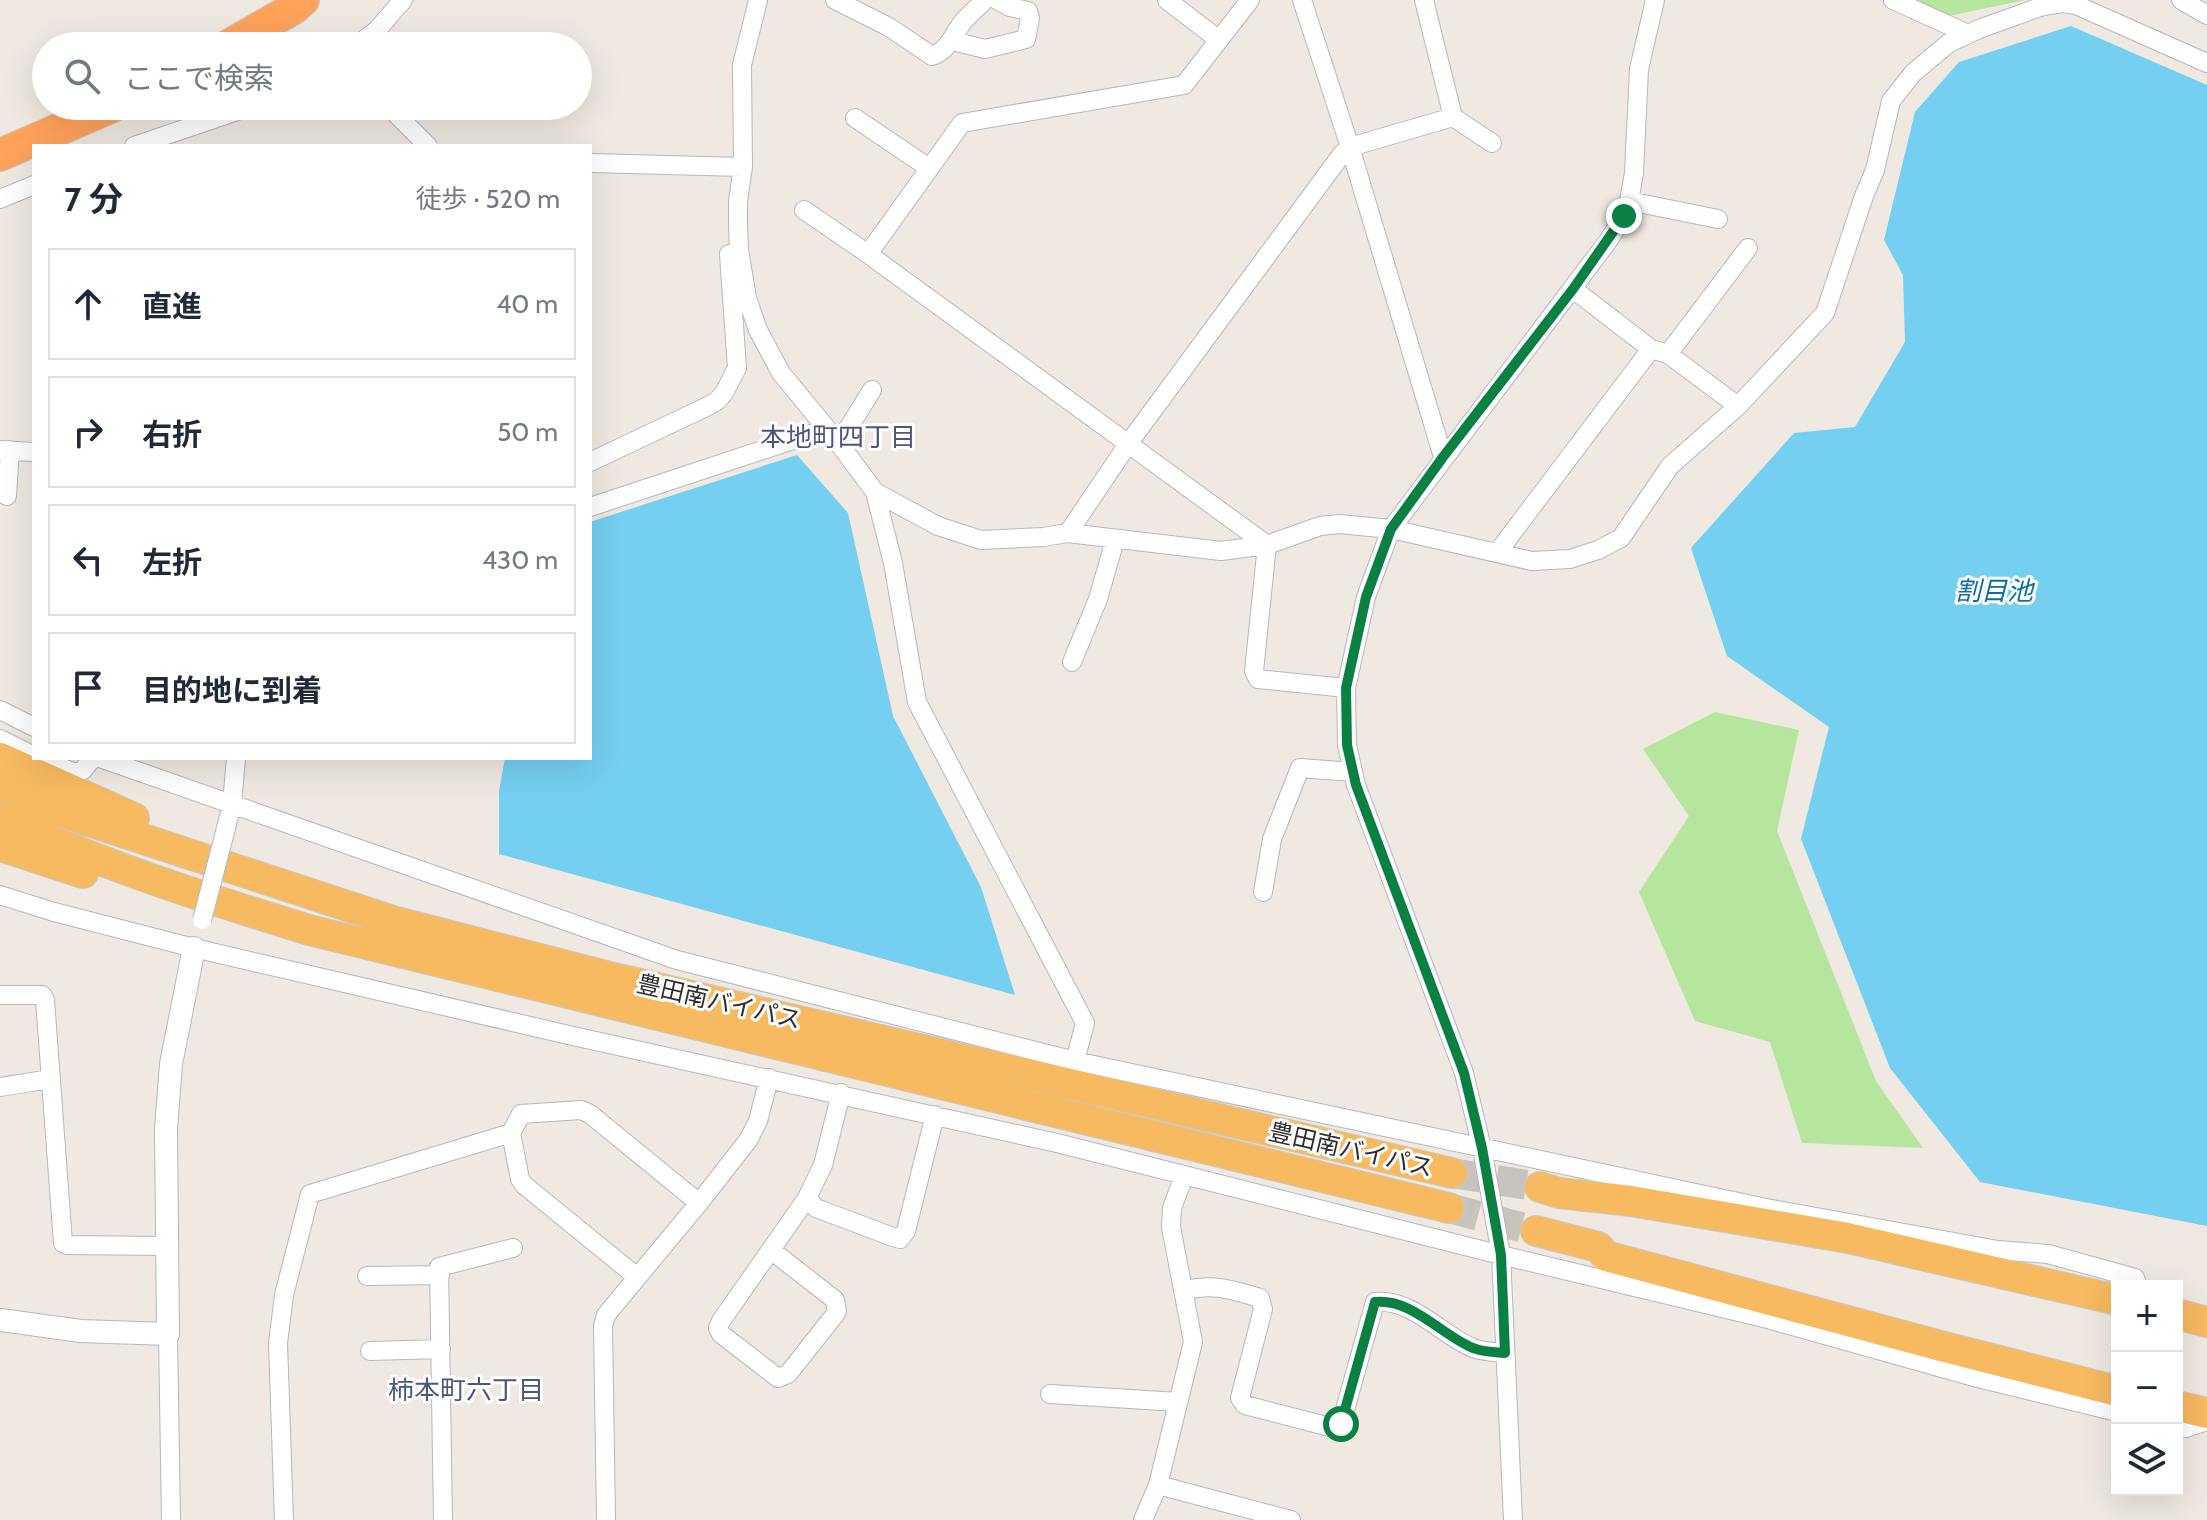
<!DOCTYPE html>
<html lang="ja">
<head>
<meta charset="utf-8">
<style>
  body { margin:0; font-family:Cabin,"Noto Sans JP",sans-serif; background:#f2f2f3; color:#1f2937 }
  .controls { position:absolute; right:24px; bottom:24px; display:grid; overflow:hidden; border-radius:0px; box-shadow:0 8px 32px #0002 }
  .controls button { width:72px; height:72px; display:grid; place-items:center; padding:0; border:0; border-bottom:2px solid #e0e1e3; background:#fff; color:#1f2937; font:40px sans-serif }
  .stop { position:absolute; width:24px; height:24px; margin:-18px; border:6px solid #0b8043; border-radius:50%; background:#fff }
  .stop.end { background:#0b8043; border-color:#fff; box-shadow:0 2px 8px #0008 }
  .list { margin:0; padding:0; list-style:none }
  h2 { display:flex; justify-content:space-between; align-items:center; height:104px; margin:0; padding:0 32px; font-size:34px }
  h2 small { font-size:26px; font-weight:400; color:#747a83 }
  .list li { display:grid; grid-template-columns:52px 1fr auto; gap:24px; align-items:center; box-sizing:border-box; height:112px; margin:0 16px 16px; padding:0 16px; border:2px solid #e0e1e3; border-radius:0px }
  .list b { display:block; font-size:30px; white-space:nowrap }
  .list em { font-size:26px; font-style:normal; color:#747a83 }
  .icon { flex:none; width:44px; height:44px; fill:none; stroke:currentColor; stroke-width:2; stroke-linecap:round; stroke-linejoin:round }
  .map { position:relative; flex:none; width:2207px; height:1520px; overflow:hidden }
  .search { position:absolute; background:#fff; box-shadow:0 8px 32px #0002; left:32px; top:32px; width:560px; height:88px; display:flex; align-items:center; gap:20px; box-sizing:border-box; padding:0 28px; border-radius:44px; color:#747a83; font-size:30px }
  .panel { position:absolute; background:#fff; box-shadow:0 8px 32px #0002; left:32px; top:144px; width:560px; height:616px; border-radius:0px }
  .map>svg:first-child { display:block }
</style>
</head>
<body>
<div class="map">
<svg width="2207" height="1520" viewBox="0 0 2207 1520">
  <rect width="100%" height="100%" fill="#efe9e1"/>
  <path fill="#b6e59e" d="M1911,0H2025L1935,19Z
    M1715,712L1799,730L1777,831L1876,1081L1923,1148L1802,1143L1770,1042L1695,1021L1639,892L1689,816L1643,749Z"/>
  <path fill="#75cff0" d="M2071,26L2207,85V1226L1980,1182L1890,1068L1801,839L1829,727L1727,656L1691,548L1794,433L1855,427L1905,342L1903,275L1884,240L1915,112L1959,62Z
    M797,455L848,513L893,716L981,887L1015,995L499,854V791L505,758H590V522Z"/>
  <g fill="none" stroke-linecap="round" stroke-linejoin="round">
    <path stroke="#c8c4bd" stroke-width="30" stroke-dasharray="30 15" stroke-linecap="butt" d="M1452,1173L1540,1187
      M1449,1208L1536,1231"/>
    <g stroke="#b4b7c1" stroke-width="20">
      <path id="minor" d="M758,0L742,65L743,167L738,201V224L739,250L747,298L758,330L781,373L837,441L875,492L893,563L917,702L1085,1023L1075,1061
        M835,0L889,27L932,56C948,51 953,35 962,23C968,15 978,7 985,0
        M1167,0L1219,40
        M1250,0L1184,85L962,123L868,254L1267,545L1254,671L1258,679L1346,688
        M1302,0L1350,147L1443,457
        M1424,0L1453,117L1492,143
        M1893,0L1968,34
        M2181,0L2207,15
        M952,41L985,49L1026,39L1030,18L1028,11L1010,7L997,0
        M356,46L377,30L403,0
        M393,106L396,114L428,146
        M855,118L929,168
        M134,146L252,106
        M590,163L743,167
        M0,199L34,185
        M1629,201L1718,219
        M804,210L868,254
        M1573,289L1651,349L1668,354L1738,406
        M1668,354L1748,248
        M837,441L849,427L872,390
        M1,450L34,452
        M590,462L704,408L717,401L724,393L737,368L729,254
        M875,492L938,526L981,540L1043,537L1068,533L1221,551L1267,545L1320,526L1339,524L1391,529L1532,561L1570,559L1598,550L1621,538L1670,466L1738,406L1825,313L1864,196L1875,170L1891,101L1913,73L1949,43L1979,29L2043,6L2063,3L2076,5L2207,63
        M7,496L10,450
        M590,507L826,429
        M1068,533L1128,444L1342,154L1350,147L1453,117
        M1497,553L1651,349
        M1072,662L1098,599L1115,540
        M0,710L34,727
        M0,739L34,756
        M39,758L75,773L83,770L93,758
        M100,758L677,960L1075,1061L1766,1208L1998,1250L2048,1254L2135,1278L2138,1286
        M224,836L232,804L236,758
        M1263,892L1272,839L1300,768L1353,772
        M0,895L54,912L194,948L573,1036L1057,1143L1501,1255L1768,1319L1978,1378L2117,1412
        M0,995H42L45,1000L63,1243L67,1245L166,1246
        M0,1087L50,1079
        M841,1093L823,1165L807,1198L816,1208L893,1237L900,1239L906,1231L935,1115
        M699,1203L749,1139L758,1121L769,1078
        M771,1250L835,1300L837,1312L788,1374L778,1378L721,1334L718,1328L721,1321L807,1198
        M367,1276L440,1275
        M1185,1290C1214,1283 1232,1290 1260,1298L1263,1309L1240,1398L1245,1405L1334,1428L1341,1424L1375,1302C1412,1298 1441,1335 1473,1348C1483,1352 1495,1352 1505,1353
        M168,1334L171,1520
        M370,1351L441,1349
        M1050,1394L1178,1402
        M2177,1426L2186,1428L2207,1421
        M1158,1485L1291,1520
        M284,1520L278,1343L284,1295L310,1194L511,1133
        M443,1520L439,1267L513,1248
        M606,1520L603,1326L606,1315L699,1203L590,1114L581,1110L521,1114L511,1133L520,1179L524,1185L637,1277
        M1143,1520L1158,1485L1193,1342L1171,1227L1172,1208L1184,1176
        M1513,1520L1501,1255L1482,1148L1464,1073L1356,785L1347,745L1346,688L1366,597L1391,529L1608,241L1624,216L1629,201L1634,173L1639,69L1655,0"/>
    </g>
    <g stroke="#b4b7c1" stroke-width="24">
      <path id="tertiary" d="M0,1320L81,1331L168,1334L166,1129L171,1064L194,948"/>
    </g>
    <g stroke="#c9c9c9" stroke-width="32">
      <path id="trunk" d="M0,758L134,818
        M0,785L55,810L393,921L606,976L1452,1173
        M0,818C99,864 205,898 309,930L1449,1208
        M0,846L83,873
        M1540,1187L1559,1193L1631,1201L1848,1238L2117,1300
        M1536,1231L1598,1247L1606,1256L1941,1346L2117,1391
        M2177,1314L2207,1322
        M2177,1406L2207,1413"/>
    </g>
    <g stroke="#c9c9c9" stroke-width="34">
      <path id="motorway" d="M228,46L294,8L303,0
        M0,155L113,106"/>
    </g>
    <use href="#minor" stroke="#fff" stroke-width="18"/>
    <use href="#tertiary" stroke="#fff" stroke-width="22"/>
    <use href="#trunk" stroke="#f8ba60" stroke-width="30"/>
    <use href="#motorway" stroke="#ffa35c" stroke-width="32"/>
    <g stroke="#b4b7c1" stroke-width="20" stroke-linecap="butt">
      <path id="minor-bridge" d="M202,920L224,836"/>
    </g>
    <use href="#minor-bridge" stroke="#fff" stroke-width="18"/>
  </g>
  <g fill="none" stroke-linecap="round" stroke-linejoin="round">
    <path stroke="#0b8043" stroke-width="10" d="M1341,1424L1375,1302C1412,1298 1441,1335 1473,1348C1482,1352 1495,1352 1505,1353L1501,1255L1482,1148L1464,1073L1356,785L1347,745L1346,688L1366,597L1391,529L1443,457L1573,289L1624,216"/>
  </g>
  <g text-anchor="middle" stroke-width="6" stroke-linejoin="round" paint-order="stroke">
    <g font-size="24" fill="#2e2e2e" stroke="#fff">
      <text transform="translate(719 1002) rotate(13)" y="8">豊田南バイパス</text>
      <text transform="translate(1351 1150) rotate(13)" y="8">豊田南バイパス</text>
    </g>
    <g font-size="26" fill="#4d5680" stroke="#fff">
      <text x="838" y="446">本地町四丁目</text>
      <text x="466" y="1399">柿本町六丁目</text>
    </g>
    <g font-size="26" font-style="italic" fill="#0d6fa3" stroke="#fff">
      <text x="1994" y="600">割目池</text>
    </g>
  </g>
</svg>
<div class="controls">
<button>+</button>
<button>−</button>
<button><svg class="icon" aria-label="layers" viewBox="0 0 24 24"><path d="M12 4l9 5-9 5-9-5zM3 14l9 5 9-5"/></svg></button>
</div>
<div class="stop" style="left:1341px;top:1424px"></div>
<div class="stop end" style="left:1624px;top:216px"></div>
<div class="search"><svg class="icon" aria-label="search" viewBox="0 0 24 24"><circle cx="10" cy="10" r="6"/><path d="M15 15l6 6"/></svg>ここで検索</div>
<section class="panel">
<h2>7 分<small>徒歩 · 520 m</small></h2>
<ul class="list">
<li><svg class="icon" aria-label="ahead" viewBox="0 0 24 24"><path d="M12 20V5M6 11l6-6 6 6"/></svg><div><b>直進</b></div><em>40 m</em></li>
<li><svg class="icon" aria-label="right" viewBox="0 0 24 24"><path d="M7 20v-9h11M14 6l5 5-5 5"/></svg><div><b>右折</b></div><em>50 m</em></li>
<li><svg class="icon" aria-label="left" viewBox="0 0 24 24"><path d="M17 20v-9H6M10 6l-5 5 5 5"/></svg><div><b>左折</b></div><em>430 m</em></li>
<li><svg class="icon" aria-label="arrive" viewBox="0 0 24 24"><path d="M6 21V4h12l-3 4 3 4H6"/></svg><div><b>目的地に到着</b></div></li>
</ul>
</section>
</div>
</body>
</html>
